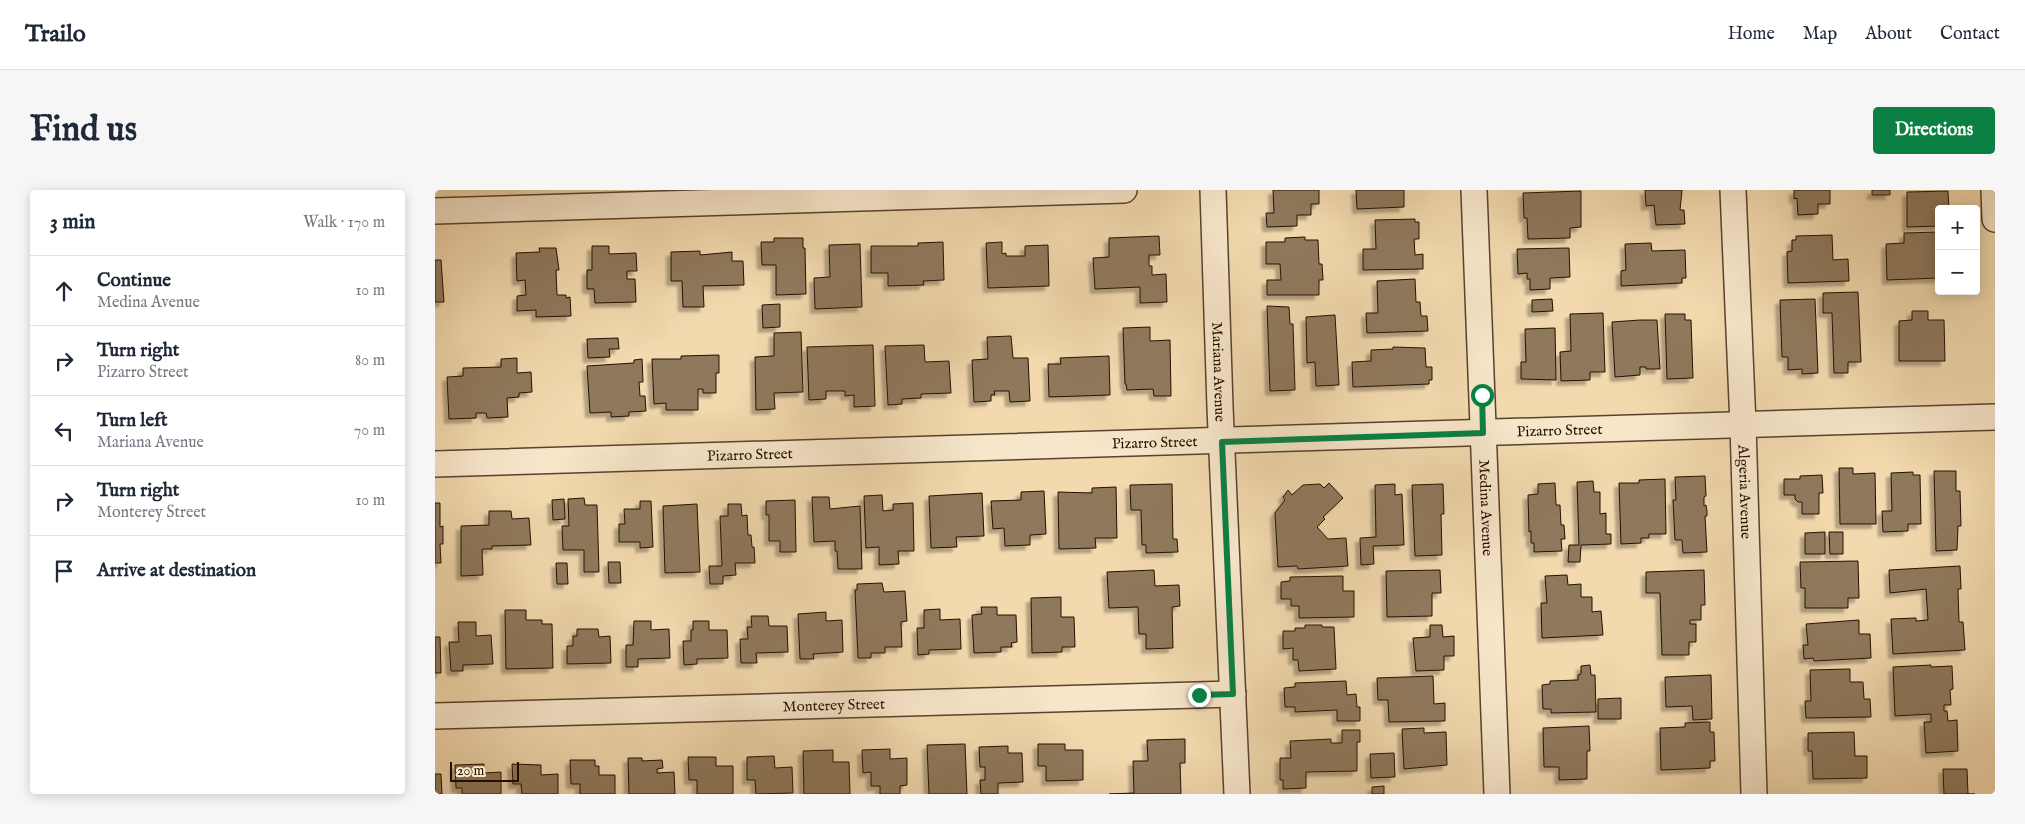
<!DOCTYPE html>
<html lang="en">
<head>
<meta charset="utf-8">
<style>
  body { margin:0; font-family:"IM FELL English",serif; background:#f6f6f7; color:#1f2937 }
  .controls { position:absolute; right:15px; top:15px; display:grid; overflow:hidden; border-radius:5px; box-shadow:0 2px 12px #0003 }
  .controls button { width:45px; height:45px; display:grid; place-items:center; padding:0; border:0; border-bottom:1px solid #e0e1e3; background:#fff; color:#1f2937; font:25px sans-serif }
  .scale { position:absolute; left:15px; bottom:12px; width:69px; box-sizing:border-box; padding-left:5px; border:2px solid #241002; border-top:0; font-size:14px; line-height:18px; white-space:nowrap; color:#241002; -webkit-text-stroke:4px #f7e6ca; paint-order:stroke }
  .stop { position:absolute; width:15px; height:15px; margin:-11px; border:4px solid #0b8043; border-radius:50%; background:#fff }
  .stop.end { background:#0b8043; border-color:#fff; box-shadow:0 1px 5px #0008 }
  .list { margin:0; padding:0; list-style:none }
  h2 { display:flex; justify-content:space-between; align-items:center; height:65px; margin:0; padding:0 20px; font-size:21px }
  h2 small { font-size:16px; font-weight:400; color:#747a83 }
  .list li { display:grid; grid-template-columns:32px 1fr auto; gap:15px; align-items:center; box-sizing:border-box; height:70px; padding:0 20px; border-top:1px solid #e0e1e3 }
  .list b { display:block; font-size:19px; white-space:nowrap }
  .list p { margin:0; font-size:16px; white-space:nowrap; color:#747a83 }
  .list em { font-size:16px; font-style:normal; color:#747a83 }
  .icon { flex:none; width:28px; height:28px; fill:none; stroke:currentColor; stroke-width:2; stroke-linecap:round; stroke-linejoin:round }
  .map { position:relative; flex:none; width:1560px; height:604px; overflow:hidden; border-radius:5px }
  header { display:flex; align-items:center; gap:30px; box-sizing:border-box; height:70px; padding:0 25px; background:#fff; border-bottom:1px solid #e0e1e3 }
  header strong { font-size:24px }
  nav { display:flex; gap:28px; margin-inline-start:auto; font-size:18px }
  .intro { display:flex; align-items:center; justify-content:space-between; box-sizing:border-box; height:120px; padding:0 30px }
  h1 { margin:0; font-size:35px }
  .button { padding:12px 22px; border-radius:5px; background:#0b8043; color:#fff; font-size:18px; font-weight:700 }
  main { display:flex; gap:30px; padding:0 30px }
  aside { flex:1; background:#fff; border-radius:5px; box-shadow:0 2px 12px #0003 }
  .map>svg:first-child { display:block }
</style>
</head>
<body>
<header>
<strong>Trailo</strong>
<nav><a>Home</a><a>Map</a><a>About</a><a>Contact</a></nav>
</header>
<div class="intro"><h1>Find us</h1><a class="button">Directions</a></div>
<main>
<aside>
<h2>3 min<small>Walk · 170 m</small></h2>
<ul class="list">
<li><svg class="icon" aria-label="ahead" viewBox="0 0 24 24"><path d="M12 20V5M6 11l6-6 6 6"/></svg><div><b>Continue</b><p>Medina Avenue</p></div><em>10 m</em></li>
<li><svg class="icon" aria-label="right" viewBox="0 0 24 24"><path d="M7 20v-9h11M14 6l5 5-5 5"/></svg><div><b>Turn right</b><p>Pizarro Street</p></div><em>80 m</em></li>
<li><svg class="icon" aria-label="left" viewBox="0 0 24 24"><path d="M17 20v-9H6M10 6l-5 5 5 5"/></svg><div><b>Turn left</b><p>Mariana Avenue</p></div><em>70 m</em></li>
<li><svg class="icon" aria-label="right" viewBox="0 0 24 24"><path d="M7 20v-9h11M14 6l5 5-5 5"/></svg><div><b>Turn right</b><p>Monterey Street</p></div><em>10 m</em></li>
<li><svg class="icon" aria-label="arrive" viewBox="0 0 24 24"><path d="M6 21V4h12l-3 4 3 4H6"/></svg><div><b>Arrive at destination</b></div></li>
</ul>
</aside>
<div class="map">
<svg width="1560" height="604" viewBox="0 0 1560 604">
  <defs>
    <filter id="shadow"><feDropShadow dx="-4.5" dy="4.5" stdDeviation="1" flood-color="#0004"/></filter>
  </defs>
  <rect width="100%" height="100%" fill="#f2d9ae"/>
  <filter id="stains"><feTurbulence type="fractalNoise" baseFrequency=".004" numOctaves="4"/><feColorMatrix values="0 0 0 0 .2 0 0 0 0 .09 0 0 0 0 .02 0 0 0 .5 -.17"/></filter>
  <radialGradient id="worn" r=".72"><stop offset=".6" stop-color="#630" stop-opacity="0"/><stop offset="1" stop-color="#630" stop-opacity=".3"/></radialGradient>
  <path fill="#8f795b" stroke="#241002" filter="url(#shadow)" d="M838,0H884V14H876V25H862V36L832,37L831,23H839Z
    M921,0H969V17L922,19Z
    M1210,0H1247L1245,20H1249L1250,34L1221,35L1219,15L1211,16Z
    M1359,0H1395V14H1383V24L1363,25L1362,8L1359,9Z
    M1437,0H1455V5H1437Z
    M1146,1V37L1135,38V48L1093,49L1092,28H1089L1088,3Z
    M1513,1L1514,19H1504V36L1472,37V2Z
    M980,29V32H984V49H979L980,65L988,64V79L928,80V59H941L940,30Z
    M1504,42V88L1452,90L1451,54L1469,53V43Z
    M1397,45L1398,70L1413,69L1414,91L1353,93L1352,62L1357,61V50H1361V46Z
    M724,46L725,65H714V76H717V85L731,84L732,112L705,113V97L660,99L658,68L674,67V48Z
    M870,47V50H883L884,74H887L888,90H884V105H832V90H846L845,74H831V52H850V48Z
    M339,48H368V58H370L371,104L341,105V75H327L326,52H339Z
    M508,52L509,90L488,91L489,95L453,96V83H436V56H483V53Z
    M567,52V64L571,63V66H590V56L613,55L614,96L553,98L551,53Z
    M1216,53L1217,61L1250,60L1251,88H1247V93L1186,96V81L1191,80L1190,54Z
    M425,54L427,117L380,119L379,88L395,87L394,55Z
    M157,56H174V64L201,63L202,81H192V89H200L201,112L160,113L159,99H152V80H157Z
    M104,58H121L124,80H121L122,105H131V108L135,107L136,126L101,127V120L82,121V106L91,105L90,90L82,91L81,63L105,62Z
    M1134,58L1135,87L1115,88V99L1095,100V89H1092V83L1083,84L1082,59Z
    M265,61V65L297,62V71H308L309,95L268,96L269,117H248L247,91H236V62Z
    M0,70H6L9,112H0Z
    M980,89L981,112H985L986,126H992L993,141L932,143L931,123H943L942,91Z
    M1423,102L1426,172H1413V183H1399L1397,123H1388V103Z
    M1117,109L1118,121L1097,122V110Z
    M1380,109L1383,183L1367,184V179L1353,180V167H1347L1345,110Z
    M345,114V137L328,138L327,115Z
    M832,116L854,117L855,134H858L860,200L835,201Z
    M1477,121H1493V130H1509L1510,171H1464V131L1477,130Z
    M1168,123L1170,182H1155V190L1126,191L1125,162L1136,161L1135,124Z
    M1230,124H1250V130H1256L1258,188L1232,189Z
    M900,125L904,195L881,196L880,172L872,173L871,127Z
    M1205,130H1222L1225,179H1211V177H1205V185L1180,187L1177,132Z
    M715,137V151L735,150L736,206H719L718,199L692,200L691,194H690L688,138Z
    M1120,138L1121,190L1086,189V172H1091L1090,139Z
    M366,142L368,202L339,203L340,219L321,220L320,167L339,166V143Z
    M576,146L578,168H593L595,211L575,212L574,201H559L560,205H556V211L539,212L537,170L553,169L552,147Z
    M183,148L184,159H174L175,167L153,168L152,149Z
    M438,155L440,216L419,217V205L410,206V201H391V209L374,210L372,157Z
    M489,155L490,172L514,171L516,203L486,204V208L467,209V214L453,215L450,156Z
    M958,157L990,158L991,177H997V190H994V194L918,197L917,172L936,171V160L958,159Z
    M284,165V183H281V203H268V199H263V220H231V213L219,214L217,169H246V166Z
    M674,166L675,205L614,207L613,174H626L625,168Z
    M82,168V183L96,182L97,202L84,203V207L72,208L73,227L52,228L51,223H41V228L14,229L12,187L28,186V178L66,177V169Z
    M207,169L208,192H204L205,206H210L211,221L194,222V226L176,227V222L155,223L152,176L199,173V170Z
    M1404,278H1418V284L1440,283L1441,334H1405Z
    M1499,281H1521V301H1525L1526,336H1523L1522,360L1501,361Z
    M1478,282V285H1485L1486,334H1473V341L1448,342L1447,321H1457L1456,283Z
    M1387,285L1388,303H1384V324H1367V312H1363L1360,309V305H1349V289H1365V286Z
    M1270,286L1271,306L1269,307V316L1271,315L1272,321V326H1270L1272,362L1248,363L1247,350H1240L1238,310H1241L1240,287Z
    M1230,289L1231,344H1214V348H1206V353L1186,354L1184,293H1204V290Z
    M1158,291L1159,302H1165V324L1171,323V344H1176V354L1146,355L1145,372H1133L1134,355H1144L1142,292Z
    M894,293L908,308L888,327L890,329L882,337L893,349L911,348L913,376L863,379L862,376L843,377L840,323L850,310L848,307L853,300L857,305L868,295L885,294L889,298Z
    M1120,293L1121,315H1125L1126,335H1129L1130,349H1126L1127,361L1099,362V353H1096V341L1094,342L1093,305L1103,304V294Z
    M737,294L738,349H742L743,362L711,363V355H707L706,320H696L695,295Z
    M960,294V305L967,304L969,355L938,356L939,374L926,375L925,348L941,347L940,295Z
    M1008,294L1009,324H1006L1007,365L980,366L977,295Z
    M681,297L682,348H660L661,358L624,359L623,302L657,303V298Z
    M609,301L611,344L595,345V355L570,356L569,338L558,339L556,311L586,310V302Z
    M547,303L549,346L521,347L522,357L496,358L494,306Z
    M447,305L448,321L458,320V314L478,313L479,361H463L464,374L444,375V357L431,358L429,306Z
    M377,307H394L395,319L425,316L427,379H403L402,361H400V351L379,352Z
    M149,308L150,315H162L164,382H149V360H128L127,336H134L133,309Z
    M129,309L130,329L118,330L117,310Z
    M360,310L361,362H345V351H334V325H331V311Z
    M205,311H216L218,357L205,358V352H184V334H190L189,319H205Z
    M0,313H5V337L8,336V354H5L6,373H0Z
    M262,314L265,382L230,383L228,316Z
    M293,314H306L307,326L312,325L313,345H316L317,357H319L320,373H300L301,385L288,386V394H275L274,376H287L285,326H293Z
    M54,321H76L77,329L94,328L96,355L57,356V359H47L48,385L26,386V336L54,335Z
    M1390,342V364H1370V343Z
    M1394,342H1408V364H1395Z
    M1423,371L1424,408H1413V418H1370V398H1366L1365,372Z
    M173,372H185L186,393H174Z
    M121,373H132L133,394H122Z
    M1525,376L1526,399H1523L1524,432H1528L1530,460L1458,464L1456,429L1481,428V431L1493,430L1491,399L1455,403L1454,380Z
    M719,380L720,396L744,395L745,416L737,417L738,458L711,459V444H704L703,417L674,418L672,382Z
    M1005,380L1006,403H997V426L952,427L951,381Z
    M1269,380L1270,415H1266V430H1255V434H1261V452H1254V465H1227L1225,403H1211V382Z
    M1132,385L1133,395L1146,394V407H1157V422L1166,421L1168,445L1107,448L1106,413H1112L1110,386Z
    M908,386V401H919V427L864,428V416H856V409H846V392L855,391V387Z
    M447,393L449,402L470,401L472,431L466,432L467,457H450V463H436V468H423L420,400H422V394Z
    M626,407V427H639L640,457H627V462L597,463L596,408Z
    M546,417H562V425H581L582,452L576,453L577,457H566V462L539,463L537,425L547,424Z
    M505,419V430L525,429L526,459L494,460V464L483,465L482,438H489V420Z
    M70,420H91V430H107V434H117L118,478L71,479Z
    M391,422V431L407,430L408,462L378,464L379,469H365L363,424Z
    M316,426H333L334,436H352L353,462L321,463L322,473H306L305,449H313L312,437H317Z
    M1424,430V444H1435L1436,468L1379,471L1378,468L1369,469L1368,455H1373L1371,434Z
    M199,431H216V440L234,439L235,468L203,469V477H191V455H198Z
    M258,431H274V440H292L293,468L262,469V474L249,475L248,451H256V440H258Z
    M23,432H41V446L56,445L58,474L28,475V481H16L14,452H24Z
    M870,435H887V437H899L901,479L864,481L863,470H858V458L848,459V441H860V438H870Z
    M995,435H1007L1008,447L1019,446V466H1009V480L981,481L978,448L995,447Z
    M142,439H163L164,447L175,446L176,473L132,474V456H138V446H142Z
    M0,447H5L6,483H0Z
    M1155,475L1156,485H1160L1161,522L1116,523V519H1108L1107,495L1115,494V491L1143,490V485L1146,484V476Z
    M1496,475V477L1517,476L1518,499L1515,500L1516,515H1509V521H1512L1513,531L1522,530L1523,561L1491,563L1489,532H1496V524L1460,526L1458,477Z
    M1415,479V492H1428L1429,509H1435L1436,527L1371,528L1370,511H1376L1375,480Z
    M1276,485L1277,529L1258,530L1257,516L1231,517L1230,487Z
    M998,486L999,514L1010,513V531L954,532L953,510H943L942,488Z
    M911,491L912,505L921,504L922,517H925V531H902V520L860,522V517H850L849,498L860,497V493Z
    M1186,508V529H1163V509Z
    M1275,532V542H1279L1280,571H1275V578L1226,580L1225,538L1250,537V533Z
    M1154,536L1155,561H1152V589L1124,590V577H1109L1108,538Z
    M989,538V543L1011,542L1012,575L969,579L967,539Z
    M907,540H925V552H922V581L871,582V598L848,599V590H845V568H856L855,551L896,549V553H907Z
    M1419,542L1420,566H1432V588L1378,589L1377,561H1373V543Z
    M750,549V573H745L746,604H674L699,603L698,571H713L712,550Z
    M530,554L532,604H494L492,555Z
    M603,554H630V560H648V590L611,591V576H603Z
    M573,556V563H587L588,592L563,593V604H546L545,590H550V577H545L544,557Z
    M455,559V569L472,568V595L465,596V604H445V596H436V582L428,583L427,560Z
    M398,560V572H414L415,604H369L368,561Z
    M959,563L960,587L936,588L935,564Z
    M339,566L340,578L357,577L358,603L321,604L320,590H312V567Z
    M253,567H281V576H298V604H262V590H254Z
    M193,568H207V571L227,570L228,578L222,579V583L239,582L240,604H194Z
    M135,570H160V576H164V585H180V604H145V594H136Z
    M49,574V583L66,582V604H27V598H21L20,575Z
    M77,574L106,575V585L123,584V604H87L86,594H78Z
    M1508,579H1532L1533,604H1540H1509Z
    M0,584H6L7,604H0Z
    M949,596V604H937V597Z"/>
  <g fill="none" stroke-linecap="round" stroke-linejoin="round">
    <g stroke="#58422d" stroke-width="28">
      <g id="minor">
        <path id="s1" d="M778,0L785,217L802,604"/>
        <path id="s2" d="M1039,0L1062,604"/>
        <path id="s3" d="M1298,0L1308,235L1319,604"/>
        <path d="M1559,0L1560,29"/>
        <path d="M0,21L689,0"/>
        <path id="s4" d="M0,274L1560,227"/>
        <path id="s5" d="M0,526L798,504"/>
      </g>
    </g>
    <use href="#minor" stroke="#f7e6ca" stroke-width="25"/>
  </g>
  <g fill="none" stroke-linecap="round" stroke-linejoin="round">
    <path stroke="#0b8043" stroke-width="6" d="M764,505L798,504L787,252L1048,243L1047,205"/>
  </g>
  <g text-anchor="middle" stroke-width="5" stroke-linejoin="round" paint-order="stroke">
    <g font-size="15" fill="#241002" stroke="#f7e6ca">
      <text dy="5" stroke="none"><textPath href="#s1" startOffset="182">Mariana Avenue</textPath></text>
      <text dy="5" stroke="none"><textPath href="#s4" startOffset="1125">Pizarro Street</textPath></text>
      <text dy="5" stroke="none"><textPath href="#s4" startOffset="720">Pizarro Street</textPath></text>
      <text dy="5" stroke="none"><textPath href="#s4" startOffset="315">Pizarro Street</textPath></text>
      <text dy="5" stroke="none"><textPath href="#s3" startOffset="302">Algeria Avenue</textPath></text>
      <text dy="5" stroke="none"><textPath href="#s2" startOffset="318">Medina Avenue</textPath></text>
      <text dy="5" stroke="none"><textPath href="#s5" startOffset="399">Monterey Street</textPath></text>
    </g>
  </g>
  <rect width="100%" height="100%" filter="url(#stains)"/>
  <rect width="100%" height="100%" fill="url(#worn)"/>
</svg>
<div class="controls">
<button>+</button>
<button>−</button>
</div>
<div class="scale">20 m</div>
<div class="stop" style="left:1047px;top:205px"></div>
<div class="stop end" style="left:764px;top:505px"></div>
</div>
</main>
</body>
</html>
